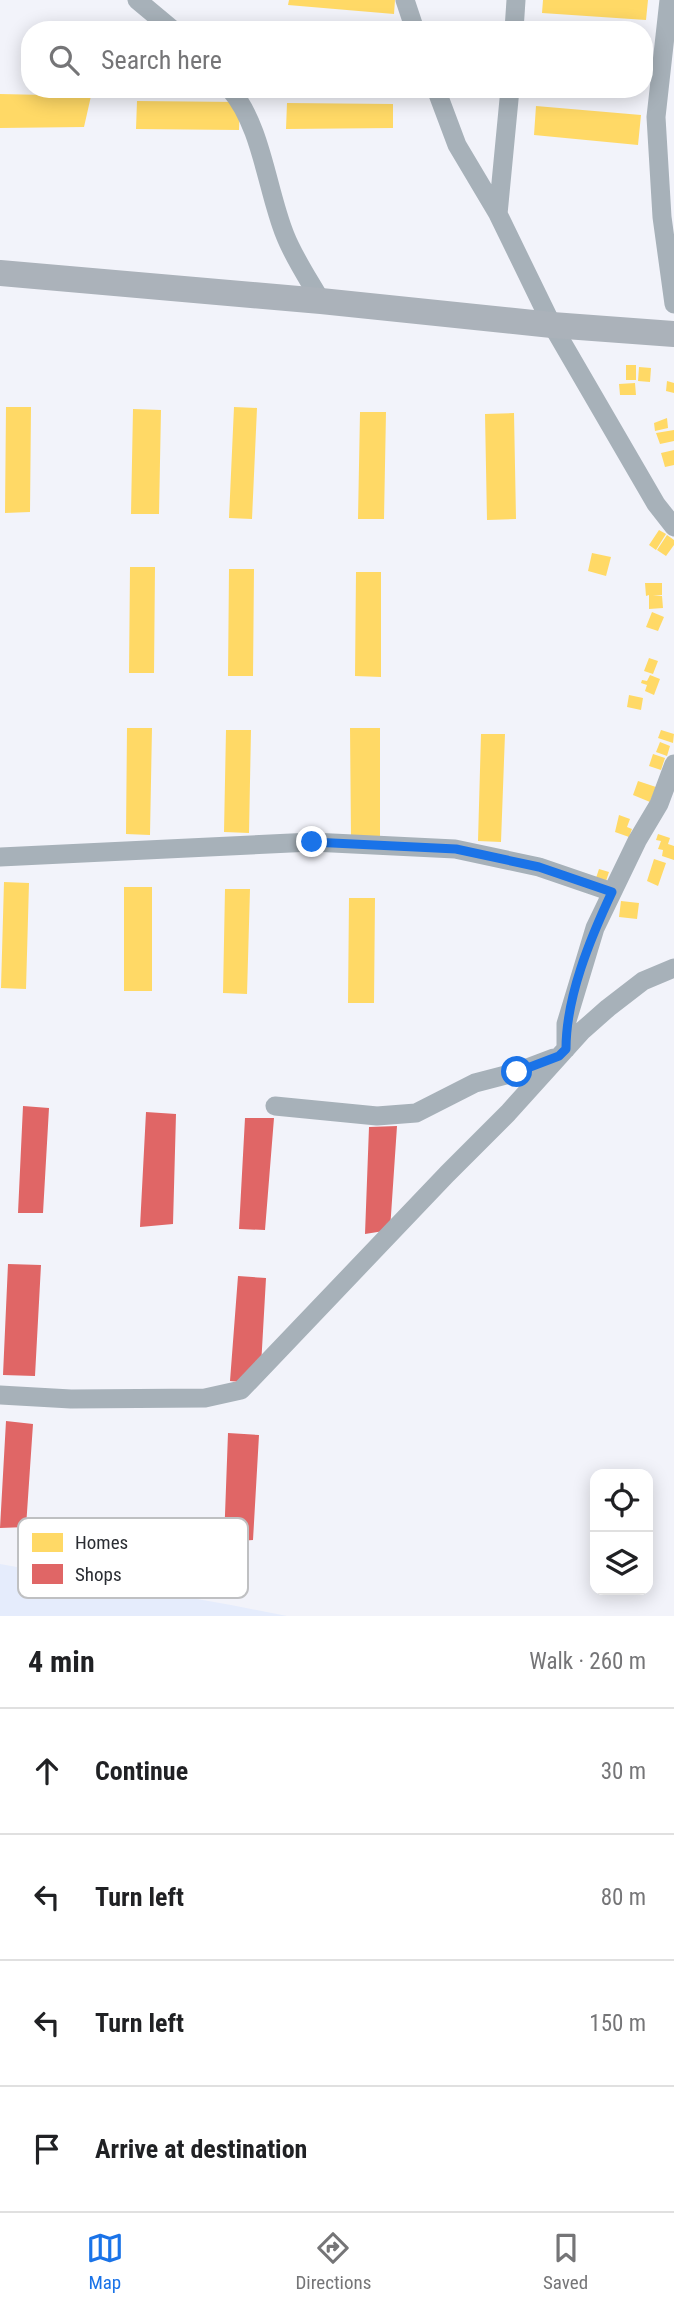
<!DOCTYPE html>
<html lang="en">
<head>
<meta charset="utf-8">
<style>
  body { margin:0; font-family:"Roboto Condensed",sans-serif; background:#f2f2f2; color:#202124 }
  .controls { position:absolute; right:21px; bottom:21px; display:grid; overflow:hidden; border-radius:14px; box-shadow:0 4px 18px #0003 }
  .controls button { width:63px; height:63px; display:grid; place-items:center; padding:0; border:0; border-bottom:2px solid #e0e0e0; background:#fff; color:#202124; font:35px sans-serif }
  .stop { position:absolute; width:21px; height:21px; margin:-16px; border:5px solid #1a73e8; border-radius:50%; background:#fff }
  .stop.end { background:#1a73e8; border-color:#fff; box-shadow:0 2px 7px #0008 }
  .list { margin:0; padding:0; list-style:none }
  h2 { display:flex; justify-content:space-between; align-items:center; height:91px; margin:0; padding:0 28px; font-size:30px }
  h2 small { font-size:23px; font-weight:400; color:#757577 }
  .list li { display:grid; grid-template-columns:46px 1fr auto; gap:21px; align-items:center; box-sizing:border-box; height:126px; padding:0 28px; border-top:2px solid #e0e0e0 }
  .list b { display:block; font-size:26px; white-space:nowrap }
  .list em { font-size:23px; font-style:normal; color:#757577 }
  .icon { flex:none; width:38px; height:38px; fill:none; stroke:currentColor; stroke-width:2; stroke-linecap:round; stroke-linejoin:round }
  .map { position:relative; flex:none; width:674px; height:1616px; overflow:hidden }
  .search { position:absolute; background:#fff; box-shadow:0 4px 18px #0003; left:21px; right:21px; top:21px; height:77px; display:flex; align-items:center; gap:18px; box-sizing:border-box; padding:0 24px; border-radius:28px; color:#757577; font-size:26px }
  .sheet { height:595px; background:#fff }
  nav { display:flex; justify-content:space-around; align-items:center; box-sizing:border-box; height:98px; border-top:2px solid #e0e0e0; background:#fff; font-size:19px; color:#757577 }
  nav a { display:grid; justify-items:center; gap:4px }
  nav .on { color:#1a73e8 }
  .map>svg:first-child { display:block }
</style>
</head>
<body>
<div class="map">
<svg width="674" height="1616" viewBox="0 0 674 1616">
  <rect width="100%" height="100%" fill="#f2f3fa"/>
  <path fill="#e5ecfc" d="M0,1564L231,1605L287,1616H0Z"/>
  <path fill="#ffd966" d="M289,0H395L394,14L288,5Z
    M543,0H648L646,20L542,13Z
    M0,94L91,96L84,127L0,128Z
    M137,101L240,102L239,130L136,129Z
    M287,103L393,104V128L286,129Z
    M536,106L641,115L638,145L534,135Z
    M626,365H636V380H626Z
    M639,367L651,368L650,382L638,381Z
    M667,381L674,383V393L666,391Z
    M635,383L636,395H620L619,384Z
    M6,407H31L30,512L5,513Z
    M234,407L257,408L252,519L229,518Z
    M133,409L161,410L159,514H131Z
    M360,412H386L384,519H358Z
    M514,413L516,519L487,520L485,414Z
    M667,418L668,428L655,431L654,423Z
    M674,430V441L660,444L656,433Z
    M674,450V465L665,467L661,453Z
    M659,530L666,534L656,550L649,545Z
    M667,535L674,540V545L666,556L657,550Z
    M592,553L611,557L606,576L588,571Z
    M130,567H155L154,673H129Z
    M229,569H254L253,676H228Z
    M356,572H381V677L355,676Z
    M645,583H662V595L653,596H662L663,608L649,609V595L646,596Z
    M652,612L664,617L658,631L646,627Z
    M649,658L658,661L653,674L644,671Z
    M650,675L660,679L654,695L645,691L647,685L641,683L642,680L647,681Z
    M629,695L643,698L641,710L627,707Z
    M127,728H152L150,835L126,834Z
    M350,728H380V837H351Z
    M226,730H251L249,833L224,832Z
    M661,730L674,734L673,743L658,738Z
    M481,734H505L501,842L478,841Z
    M660,742L670,746L667,756L656,752Z
    M653,754L665,758L661,770L649,766Z
    M638,781L656,787L650,802L633,795Z
    M619,815L630,819L627,827L632,829L629,837L615,832Z
    M658,834L670,838L668,844L674,846V860L662,856L663,850L658,849L661,841L656,840Z
    M654,859L666,863L658,886L647,881Z
    M599,869L609,872L606,881L596,878Z
    M4,882L29,883L26,989L1,988Z
    M124,887H152V991H124Z
    M225,889H250L247,994L223,993Z
    M349,898H375L374,1003H348Z
    M621,901L639,903L637,919L619,917Z"/>
  <path fill="#e06666" d="M23,1106L49,1108L43,1213H18Z
    M146,1112L176,1114L173,1224L140,1227Z
    M245,1118H274L265,1230L239,1229Z
    M397,1126L390,1230L365,1234L369,1127Z
    M8,1264L41,1265L35,1376L3,1375Z
    M238,1276L266,1278L260,1384L230,1381Z
    M6,1421L33,1424L26,1527L0,1528Z
    M228,1433L259,1435L253,1540L224,1542Z"/>
  <g fill="none" stroke-linecap="round" stroke-linejoin="round">
    <path stroke="#a7b1b9" stroke-width="19" d="M137,0L173,30
      M405,0L415,30
      M669,0L656,117L662,217L674,304
      M514,30L516,0
      M230,89C262,126 267,191 285,235C294,258 309,280 321,301
      M436,89L457,145L498,214L552,325L656,504L674,527
      M498,214L510,89
      M0,857L312,842L455,849L539,867L612,892
      M566,1049V1024L595,928L637,841L659,804L674,764
      M275,1106L377,1116L416,1113L475,1083L517,1072L554,1058
      M0,1395L71,1399L205,1398L241,1390L447,1174L508,1113L583,1030L608,1008L643,981L674,968"/>
    <path stroke="#abb2ba" stroke-width="26" d="M0,273L321,301L552,325L674,334"/>
  </g>
  <g fill="none" stroke-linecap="round" stroke-linejoin="round">
    <path stroke="#1a73e8" stroke-width="9" d="M312,842L456,849L539,867L612,892C590,939 566,997 566,1049L559,1056L517,1072"/>
  </g>
  <rect x="18" y="1518" width="230" height="80" rx="10" fill="#fff" stroke="#bfc0c2" stroke-width="2"/>
  <rect x="32" y="1533" width="31" height="19" fill="#ffd966"/>
  <rect x="32" y="1564" width="31" height="20" fill="#e06666"/>
  <g font-size="19" fill="#2a2d33">
    <text x="75" y="1549">Homes</text>
    <text x="75" y="1581">Shops</text>
  </g>
</svg>
<div class="controls">
<button><svg class="icon" aria-label="locate" viewBox="0 0 24 24"><circle cx="12" cy="12" r="6"/><path d="M12 2v4M12 18v4M2 12h4M18 12h4"/></svg></button>
<button><svg class="icon" aria-label="layers" viewBox="0 0 24 24"><path d="M12 4l9 5-9 5-9-5zM3 14l9 5 9-5"/></svg></button>
</div>
<div class="stop" style="left:517px;top:1072px"></div>
<div class="stop end" style="left:312px;top:842px"></div>
<div class="search"><svg class="icon" aria-label="search" viewBox="0 0 24 24"><circle cx="10" cy="10" r="6"/><path d="M15 15l6 6"/></svg>Search here</div>
</div>
<section class="sheet">
<h2>4 min<small>Walk · 260 m</small></h2>
<ul class="list">
<li><svg class="icon" aria-label="ahead" viewBox="0 0 24 24"><path d="M12 20V5M6 11l6-6 6 6"/></svg><div><b>Continue</b></div><em>30 m</em></li>
<li><svg class="icon" aria-label="left" viewBox="0 0 24 24"><path d="M17 20v-9H6M10 6l-5 5 5 5"/></svg><div><b>Turn left</b></div><em>80 m</em></li>
<li><svg class="icon" aria-label="left" viewBox="0 0 24 24"><path d="M17 20v-9H6M10 6l-5 5 5 5"/></svg><div><b>Turn left</b></div><em>150 m</em></li>
<li><svg class="icon" aria-label="arrive" viewBox="0 0 24 24"><path d="M6 21V4h12l-3 4 3 4H6"/></svg><div><b>Arrive at destination</b></div></li>
</ul>
</section>
<nav>
<a class="on"><svg class="icon" aria-label="map" viewBox="0 0 24 24"><path d="M3 6l6-2 6 2 6-2v14l-6 2-6-2-6 2zM9 4v14M15 6v14"/></svg>Map</a>
<a><svg class="icon" aria-label="directions" viewBox="0 0 24 24"><path d="M12 3l9 9-9 9-9-9zM9 14v-3h6M13 9l2 2-2 2"/></svg>Directions</a>
<a><svg class="icon" aria-label="saved" viewBox="0 0 24 24"><path d="M7 4h10v16l-5-4-5 4z"/></svg>Saved</a>
</nav>
</body>
</html>
